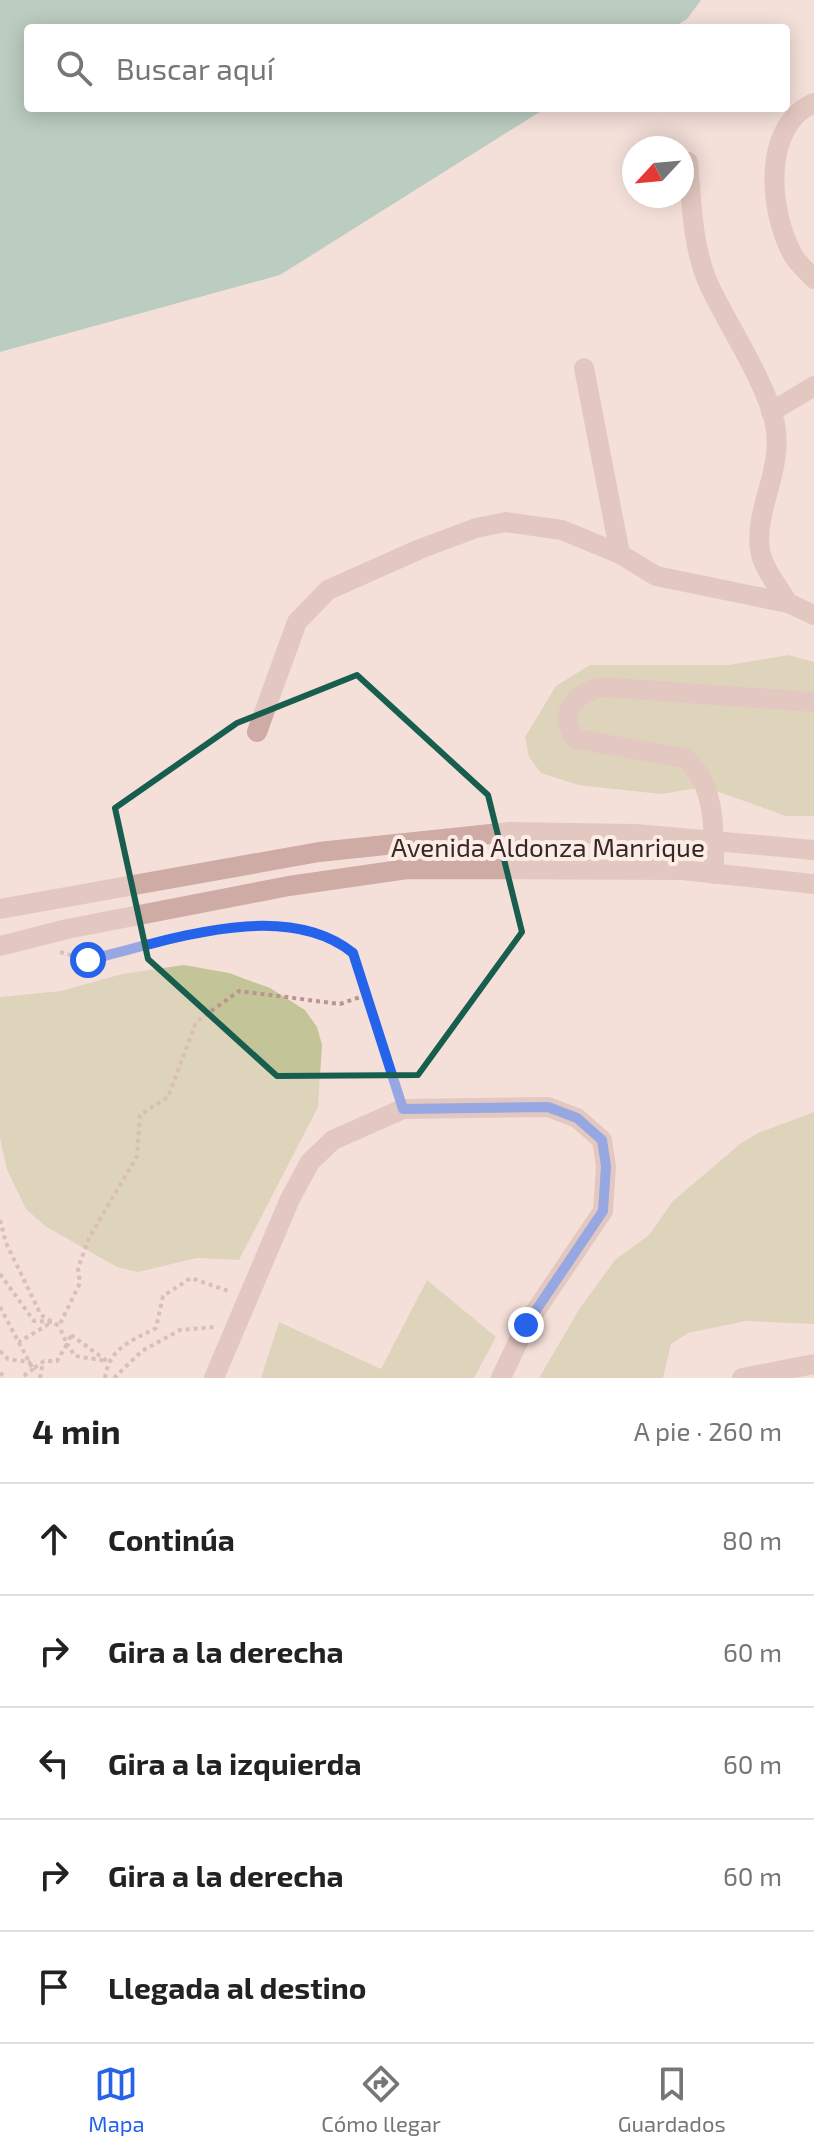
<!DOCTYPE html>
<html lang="es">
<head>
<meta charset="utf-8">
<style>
  body { margin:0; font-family:"Exo 2",sans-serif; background:#f2f2f2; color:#222 }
  .compass { position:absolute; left:622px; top:136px; width:72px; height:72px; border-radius:50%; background:#fff; box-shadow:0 4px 20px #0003; rotate:244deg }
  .stop { position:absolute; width:24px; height:24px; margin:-18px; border:6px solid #2563eb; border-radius:50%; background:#fff }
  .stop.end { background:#2563eb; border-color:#fff; box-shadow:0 2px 8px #0008 }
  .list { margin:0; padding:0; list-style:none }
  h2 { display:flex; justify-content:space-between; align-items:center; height:104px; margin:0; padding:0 32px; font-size:34px }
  h2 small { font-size:26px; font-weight:400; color:#767676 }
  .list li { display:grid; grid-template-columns:52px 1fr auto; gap:24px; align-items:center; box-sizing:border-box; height:112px; padding:0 32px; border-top:2px solid #e0e0e0 }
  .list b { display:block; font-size:30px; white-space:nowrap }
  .list em { font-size:26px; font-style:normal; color:#767676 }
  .icon { flex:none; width:44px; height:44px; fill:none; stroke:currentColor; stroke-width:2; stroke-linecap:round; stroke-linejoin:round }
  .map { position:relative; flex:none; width:814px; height:1378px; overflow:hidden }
  .search { position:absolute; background:#fff; box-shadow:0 4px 20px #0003; left:24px; right:24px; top:24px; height:88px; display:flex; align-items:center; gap:20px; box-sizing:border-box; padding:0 28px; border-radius:8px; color:#767676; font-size:30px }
  .sheet { height:664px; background:#fff }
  nav { display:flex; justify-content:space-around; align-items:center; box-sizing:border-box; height:112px; border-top:2px solid #e0e0e0; background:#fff; font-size:22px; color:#767676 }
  nav a { display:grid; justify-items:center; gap:4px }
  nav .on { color:#2563eb }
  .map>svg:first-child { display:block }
</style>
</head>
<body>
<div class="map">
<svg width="814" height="1378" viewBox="0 0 814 1378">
  <rect width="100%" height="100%" fill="#f4e0d9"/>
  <path fill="#c3c598" d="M788,655L814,662V816H786L705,787L661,794L578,785L541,773L529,757L525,737L556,686L590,665H729Z
    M184,965L229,973L270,988L305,1010L317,1027L322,1045L318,1107L239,1260L197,1258L138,1272L117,1267L45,1226L26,1209L7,1170L0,1138V997L61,991L122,974Z
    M814,1112V1324L746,1321L688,1333L671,1344L663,1378H539L580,1308L615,1260L649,1235L673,1201L740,1144L758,1133Z
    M427,1280L496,1337L474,1378H261L279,1322L381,1369Z"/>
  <path fill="#75b4a5" d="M0,0H701L687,19L673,28H28V108H546L280,275L0,352Z"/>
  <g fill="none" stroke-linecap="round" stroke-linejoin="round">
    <path stroke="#ba948e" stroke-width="4" stroke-dasharray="4 4" stroke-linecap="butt" d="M60,952L88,960L234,926L296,928L335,939L353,953L397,1089
      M0,1220L6,1243L41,1315L59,1326L80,1283L78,1268L89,1238L137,1156L140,1115L168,1097L196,1022L239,991L340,1004L366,995
      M0,1274L34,1321L52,1322L19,1342
      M0,1307L33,1369L44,1361H57L67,1344L59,1326
      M71,1335L107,1361L75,1356L67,1344Z
      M0,1351L8,1359L29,1362L33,1369L21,1378
      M0,1373L6,1378
      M40,1378L43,1363
      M105,1378C109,1348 131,1341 156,1328L163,1296L191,1278L231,1292
      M114,1378L142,1351L180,1330L215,1327"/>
    <path stroke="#ceaba4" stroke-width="20" d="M814,103C761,126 769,212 793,255C798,264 807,271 814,279
      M688,162C692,204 692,249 710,287C729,327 766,382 775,424C784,470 754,509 760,550C763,569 779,587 788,603
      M584,368L620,554L656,576L788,603L814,615
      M771,412L814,386
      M257,732L297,622L328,590L420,549L476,528L506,522L562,530L620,554
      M714,874C714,834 717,785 685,758L576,739C556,714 575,693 602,687L814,702
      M0,909L319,852L510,832L636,834L814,850
      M0,946L67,929L289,886L407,869L682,870L814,884
      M214,1378L290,1199L310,1162L333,1140L403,1109L548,1107L577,1118L602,1140L606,1166L603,1211L526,1325L501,1378
      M742,1378L814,1364"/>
  </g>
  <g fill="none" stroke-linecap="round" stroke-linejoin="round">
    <path stroke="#2563eb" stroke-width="10" d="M88,960C166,942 283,897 353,953L403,1109L548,1107L577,1118L602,1140L606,1166L603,1211L526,1325"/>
  </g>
  <path d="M0 0H814V1378H0ZM357,675L488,795L522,932L418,1075L277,1076L148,959L115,808L237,723Z" fill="#f4e0d9" fill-opacity=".55" fill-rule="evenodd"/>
  <path fill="none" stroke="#175e4e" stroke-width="6" stroke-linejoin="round" d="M357,675L488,795L522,932L418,1075L277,1076L148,959L115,808L237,723Z"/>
  <g text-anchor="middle" stroke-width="8" stroke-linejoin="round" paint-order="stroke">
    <g font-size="26" fill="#382726" stroke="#fbece6">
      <text x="548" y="857">Avenida Aldonza Manrique</text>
    </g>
  </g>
</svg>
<svg class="compass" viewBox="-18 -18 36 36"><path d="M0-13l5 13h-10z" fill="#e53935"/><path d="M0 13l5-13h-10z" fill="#767676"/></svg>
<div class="stop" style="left:88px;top:960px"></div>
<div class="stop end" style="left:526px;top:1325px"></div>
<div class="search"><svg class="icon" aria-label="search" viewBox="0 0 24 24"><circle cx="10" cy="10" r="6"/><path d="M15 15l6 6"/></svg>Buscar aquí</div>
</div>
<section class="sheet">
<h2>4 min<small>A pie · 260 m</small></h2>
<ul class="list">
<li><svg class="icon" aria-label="ahead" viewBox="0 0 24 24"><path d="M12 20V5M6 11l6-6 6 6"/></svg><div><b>Continúa</b></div><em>80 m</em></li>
<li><svg class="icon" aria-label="right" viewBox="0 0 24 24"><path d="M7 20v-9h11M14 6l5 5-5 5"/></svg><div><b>Gira a la derecha</b></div><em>60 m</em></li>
<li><svg class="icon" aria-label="left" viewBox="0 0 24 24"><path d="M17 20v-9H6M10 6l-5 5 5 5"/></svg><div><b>Gira a la izquierda</b></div><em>60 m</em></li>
<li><svg class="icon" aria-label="right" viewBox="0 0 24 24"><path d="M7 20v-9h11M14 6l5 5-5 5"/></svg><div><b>Gira a la derecha</b></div><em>60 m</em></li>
<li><svg class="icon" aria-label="arrive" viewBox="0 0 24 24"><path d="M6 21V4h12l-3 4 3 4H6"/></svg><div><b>Llegada al destino</b></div></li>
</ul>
</section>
<nav>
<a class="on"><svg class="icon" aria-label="map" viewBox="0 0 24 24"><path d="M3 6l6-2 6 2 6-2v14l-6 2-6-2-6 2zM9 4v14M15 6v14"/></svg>Mapa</a>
<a><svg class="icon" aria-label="directions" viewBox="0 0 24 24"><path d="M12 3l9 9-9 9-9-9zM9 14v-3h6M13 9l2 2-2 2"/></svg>Cómo llegar</a>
<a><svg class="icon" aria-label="saved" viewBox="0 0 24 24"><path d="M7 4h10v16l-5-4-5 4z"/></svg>Guardados</a>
</nav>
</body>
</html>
